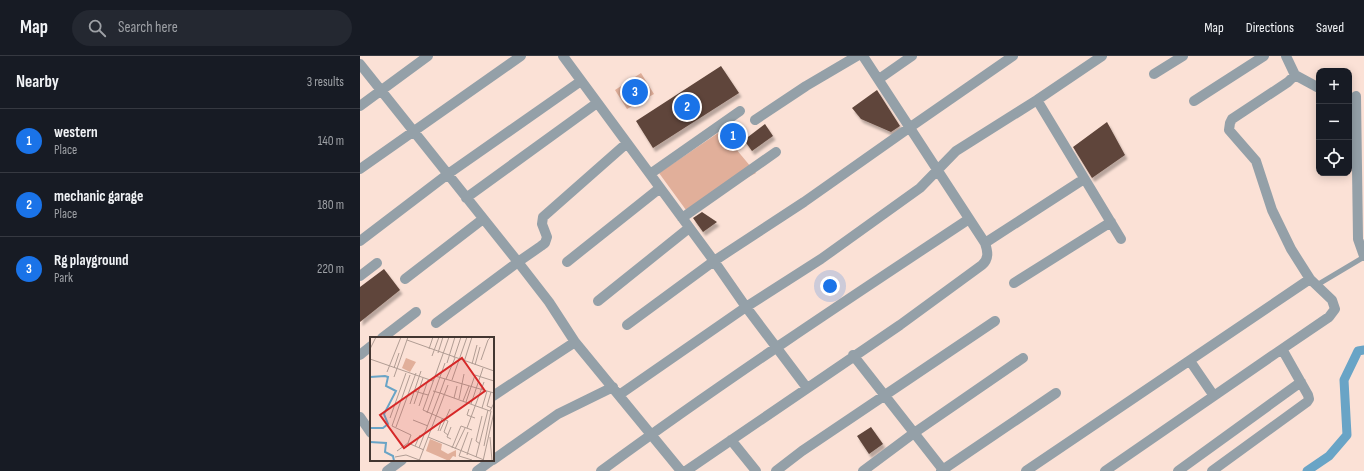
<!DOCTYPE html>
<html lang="en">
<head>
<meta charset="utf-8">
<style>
  body { margin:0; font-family:"Sofia Sans Condensed",sans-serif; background:#242831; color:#f1f3f6 }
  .controls { position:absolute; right:12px; top:12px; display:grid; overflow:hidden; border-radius:8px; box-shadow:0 2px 10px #0003 }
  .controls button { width:36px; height:36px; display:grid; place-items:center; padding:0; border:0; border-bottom:1px solid #363941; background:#171b24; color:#f1f3f6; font:20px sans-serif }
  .you { position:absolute; left:470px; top:230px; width:14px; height:14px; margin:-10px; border:3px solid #fff; border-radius:50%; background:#1a73e8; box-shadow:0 0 0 6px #1a73e833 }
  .badge { display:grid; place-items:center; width:26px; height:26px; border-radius:50%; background:#1a73e8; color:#fff; font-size:13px; font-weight:700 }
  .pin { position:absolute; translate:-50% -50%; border:2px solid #fff; box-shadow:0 1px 4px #0006 }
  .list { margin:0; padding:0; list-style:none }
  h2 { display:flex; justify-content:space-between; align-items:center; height:52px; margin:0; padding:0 16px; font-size:17px }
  h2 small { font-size:13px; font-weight:400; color:#9ea1a6 }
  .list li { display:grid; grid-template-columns:26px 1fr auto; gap:12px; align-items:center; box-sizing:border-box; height:64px; padding:0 16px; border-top:1px solid #363941 }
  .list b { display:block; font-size:15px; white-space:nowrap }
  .list p { margin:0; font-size:13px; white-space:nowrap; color:#9ea1a6 }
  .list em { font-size:13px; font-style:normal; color:#9ea1a6 }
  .icon { flex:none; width:22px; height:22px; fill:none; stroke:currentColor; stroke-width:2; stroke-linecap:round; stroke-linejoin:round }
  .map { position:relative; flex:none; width:1004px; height:415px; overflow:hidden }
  header { display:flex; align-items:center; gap:24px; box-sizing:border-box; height:56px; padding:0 20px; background:#171b24; border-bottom:1px solid #363941 }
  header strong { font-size:19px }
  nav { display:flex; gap:22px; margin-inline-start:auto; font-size:14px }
  .search { width:280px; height:36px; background:#242831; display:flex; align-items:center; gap:10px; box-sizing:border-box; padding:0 14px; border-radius:22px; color:#9ea1a6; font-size:15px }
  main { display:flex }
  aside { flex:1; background:#171b24 }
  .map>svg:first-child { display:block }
</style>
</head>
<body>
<header>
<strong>Map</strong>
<div class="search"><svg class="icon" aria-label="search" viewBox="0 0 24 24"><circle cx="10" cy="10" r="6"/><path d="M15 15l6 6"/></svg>Search here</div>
<nav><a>Map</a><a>Directions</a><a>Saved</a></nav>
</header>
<main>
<aside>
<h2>Nearby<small>3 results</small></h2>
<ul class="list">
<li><span class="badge">1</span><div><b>western</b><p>Place</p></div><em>140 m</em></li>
<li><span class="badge">2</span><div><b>mechanic garage</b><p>Place</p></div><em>180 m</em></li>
<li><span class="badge">3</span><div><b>Rg playground</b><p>Park</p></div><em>220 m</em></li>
</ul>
</aside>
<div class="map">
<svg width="1004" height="415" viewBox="0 0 1004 415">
  <defs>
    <filter id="shadow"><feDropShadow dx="2.5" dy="4" stdDeviation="1" flood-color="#0004"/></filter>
  </defs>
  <rect width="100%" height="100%" fill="#fbe1d6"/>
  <path fill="#e1af9a" d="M281,17L294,38L267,53L255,34Z
    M361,75L396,117L326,154L299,117Z"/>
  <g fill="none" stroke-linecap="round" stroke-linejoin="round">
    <path stroke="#69a4c6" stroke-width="9" d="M947,415L969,400L987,379L984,324L998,295L1004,294"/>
  </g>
  <path fill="#5f453a" filter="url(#shadow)" d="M361,10L379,37L293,92L276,65Z
    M517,34L540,70L531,76L501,63L492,52Z
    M747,66L765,99L732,122L713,91Z
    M405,68L413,80L392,95L384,84Z
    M373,70L384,84L373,91L363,77Z
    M342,156L357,166L343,176L333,162Z
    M24,213L40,234L0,266V231Z
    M511,371L523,388L509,398L497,380Z"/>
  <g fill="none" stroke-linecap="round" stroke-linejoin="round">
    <path stroke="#94a0a8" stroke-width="5" d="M957,229L1004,201"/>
    <path stroke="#94a0a8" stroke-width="10" d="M203,0L354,205L386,251L461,203L560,132L596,95L677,44L742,0
      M0,8L158,206L189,246L215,286L321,415
      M794,18L823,0
      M935,19L959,32
      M519,23L552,0
      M996,40L998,183L1004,200
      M677,44L761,183
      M834,45L904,0
      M0,50L68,0
      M395,64L446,30L497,0
      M0,113L161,0
      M290,118L380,55
      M106,142L237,47
      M322,162L416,96
      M0,185L88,118L221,25
      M625,187L724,123
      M207,206L300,132
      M0,220L17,207
      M45,223L123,163
      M654,227L751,166
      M238,245L329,172
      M76,267L158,206L181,190L185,187L187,181L182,168L183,161L267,87
      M267,269L354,205L444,146L549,72L653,0
      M22,282L56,256
      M0,299L11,290
      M493,299L584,415
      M830,305L854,340
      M259,339L386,251L447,332
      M133,340L215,286
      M0,361L11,377
      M371,384L396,415
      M133,404L198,358L253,331
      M27,415L42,404
      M117,415L132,404
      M241,415C361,327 485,245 609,163
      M326,415L540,269L622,209C629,203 628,196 625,187L503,0
      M416,415L442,395L635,265
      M503,415L554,377L663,302
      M581,415L696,337
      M666,415L950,223
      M745,415L922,293L969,261L975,253L972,244L950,223L931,193L912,154L896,105L869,74L870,67L872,63L928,26L935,19L926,0
      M818,415L941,326
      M852,415L947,346L949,343L948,339L922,293"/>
  </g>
  <g transform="translate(10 281)">
    <rect width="124" height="124" fill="#fbe1d6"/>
    <path d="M36,21L46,25L40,35L32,31ZM60,102L72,107L71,113L78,117L86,113V120L83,119L79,124L56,114Z" fill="#e1af9a"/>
    <path fill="none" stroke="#69a4c6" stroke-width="2" d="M0,40L15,39L18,40L16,49L26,54L14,77L18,87L13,91H0M0,105L16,106L15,115L23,119L24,124"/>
    <path fill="none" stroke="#b19d94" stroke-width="1" d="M37,3L124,34M0,12L6,0M59,12L63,0M68,16L73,0M62,19L69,0M84,21L91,0M0,22L63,44M111,23L118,3L121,0M94,25L102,0M77,26L85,0M102,27L107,8M105,28L110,10M24,31L29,16M17,35L31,0M40,38L22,89L41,98L38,106L54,113M65,39L124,56M24,40L38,0M76,42L85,21M82,43L97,0M44,54L58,58M63,54L70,56L75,42M121,55L117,69L122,71M84,61L87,49M89,62L94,37M93,64L99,49M96,65L105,38L124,44M40,67L51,34M44,67L53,41M101,67L113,31M49,69L58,43M112,71L117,54M99,72L97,78L105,81M57,76L75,26M20,81L36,36M43,83L58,89M26,90L46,36M97,91L114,45M68,94L72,82M70,94L80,72M22,95L32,108M98,95L89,119L102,123M78,98L74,95L78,84L53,73L79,0M58,100L114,123M120,100L122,124M81,102L77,100L81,90M110,107L106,104L112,79M45,109L50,98M114,109L121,74M49,111L70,56L120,74L124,66M82,111L91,89L102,93M85,112L95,91M27,114L38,106M97,118L102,101M25,120L36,118L52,124M106,120L118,73M49,124L78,48M113,124L124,75"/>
    <path fill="#d62828" fill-opacity="0.15" stroke="#d62828" stroke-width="2" d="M92,21L115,54L34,111L10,78Z"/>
    <rect width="124" height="124" fill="none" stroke="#433631" stroke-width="2"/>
  </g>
</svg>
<div class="controls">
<button>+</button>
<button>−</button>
<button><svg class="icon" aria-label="locate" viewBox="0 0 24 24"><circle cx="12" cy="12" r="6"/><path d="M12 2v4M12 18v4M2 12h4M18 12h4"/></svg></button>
</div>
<div class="you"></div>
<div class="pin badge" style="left:373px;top:80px">1</div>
<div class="pin badge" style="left:327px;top:51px">2</div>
<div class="pin badge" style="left:275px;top:36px">3</div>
</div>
</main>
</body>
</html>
